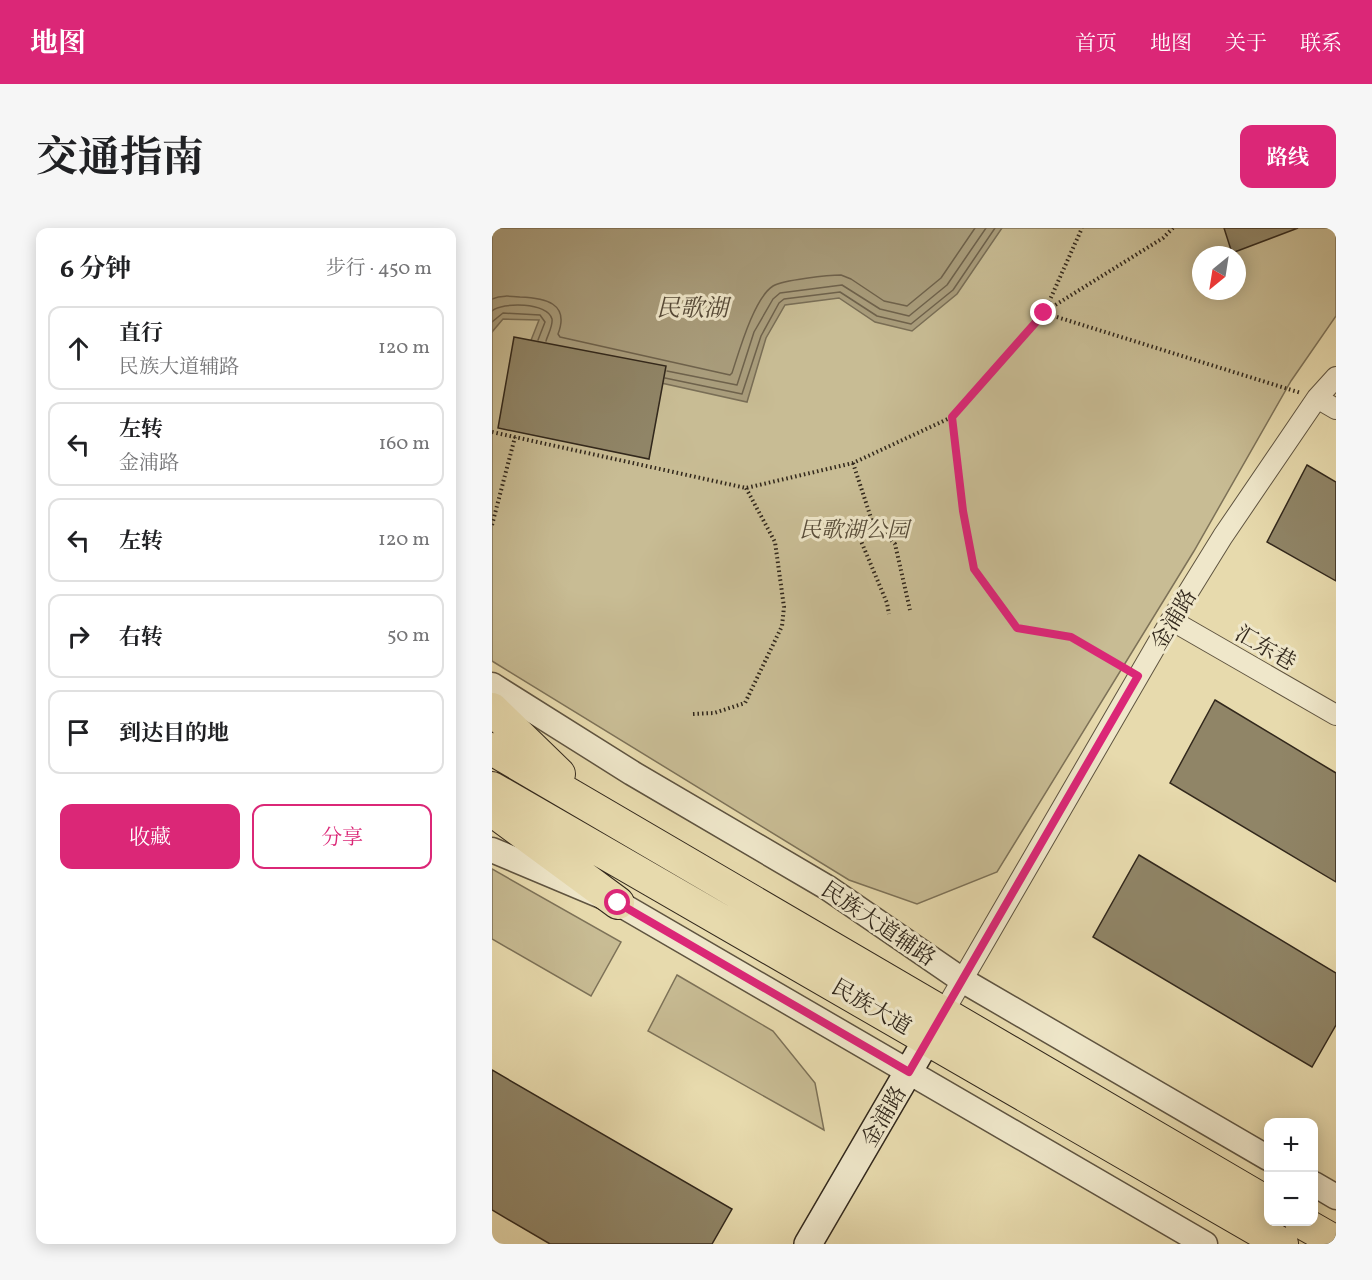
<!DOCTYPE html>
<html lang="zh">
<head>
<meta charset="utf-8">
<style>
  body { margin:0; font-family:Vollkorn,"Noto Serif SC",serif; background:#f6f6f6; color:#202124 }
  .controls { position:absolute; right:18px; bottom:18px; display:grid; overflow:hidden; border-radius:12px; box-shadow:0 3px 15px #0003 }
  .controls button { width:54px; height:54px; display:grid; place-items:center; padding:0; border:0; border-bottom:2px solid #e0e0e0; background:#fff; color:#202124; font:30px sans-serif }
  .compass { position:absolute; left:700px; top:18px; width:54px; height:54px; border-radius:50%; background:#fff; box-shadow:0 3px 15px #0003; rotate:210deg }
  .stop { position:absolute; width:18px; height:18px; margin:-14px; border:4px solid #db2777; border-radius:50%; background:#fff }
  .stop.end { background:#db2777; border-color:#fff; box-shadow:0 2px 6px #0008 }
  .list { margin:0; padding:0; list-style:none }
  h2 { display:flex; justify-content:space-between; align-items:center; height:78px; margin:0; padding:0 24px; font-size:26px }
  h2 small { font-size:20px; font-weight:400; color:#757577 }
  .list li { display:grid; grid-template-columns:39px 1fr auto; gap:18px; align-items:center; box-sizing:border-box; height:84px; margin:0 12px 12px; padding:0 12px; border:2px solid #e0e0e0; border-radius:12px }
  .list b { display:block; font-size:22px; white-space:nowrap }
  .list p { margin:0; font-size:20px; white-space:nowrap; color:#757577 }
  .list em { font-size:20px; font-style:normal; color:#757577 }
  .actions { display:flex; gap:12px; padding:18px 24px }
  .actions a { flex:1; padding:14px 0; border:2px solid #db2777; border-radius:12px; text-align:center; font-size:21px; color:#db2777 }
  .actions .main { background:#db2777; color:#fff }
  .icon { flex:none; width:33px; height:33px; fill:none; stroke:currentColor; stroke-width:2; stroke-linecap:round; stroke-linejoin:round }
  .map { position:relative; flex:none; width:844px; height:1016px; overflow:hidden; border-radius:12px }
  header { display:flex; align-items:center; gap:36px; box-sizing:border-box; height:84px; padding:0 30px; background:#db2777; color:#fff }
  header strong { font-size:28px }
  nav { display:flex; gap:33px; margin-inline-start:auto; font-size:21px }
  .intro { display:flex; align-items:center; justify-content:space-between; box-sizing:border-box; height:144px; padding:0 36px }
  h1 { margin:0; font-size:42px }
  .button { padding:15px 27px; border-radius:12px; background:#db2777; color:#fff; font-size:21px; font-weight:700 }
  main { display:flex; gap:36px; padding:0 36px }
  aside { flex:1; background:#fff; border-radius:12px; box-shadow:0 3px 15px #0003 }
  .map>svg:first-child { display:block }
</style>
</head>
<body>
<header>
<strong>地图</strong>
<nav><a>首页</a><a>地图</a><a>关于</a><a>联系</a></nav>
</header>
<div class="intro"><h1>交通指南</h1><a class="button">路线</a></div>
<main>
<aside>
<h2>6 分钟<small>步行 · 450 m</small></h2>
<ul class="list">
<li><svg class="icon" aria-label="ahead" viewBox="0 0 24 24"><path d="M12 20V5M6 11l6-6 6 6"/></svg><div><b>直行</b><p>民族大道辅路</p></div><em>120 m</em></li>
<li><svg class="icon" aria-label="left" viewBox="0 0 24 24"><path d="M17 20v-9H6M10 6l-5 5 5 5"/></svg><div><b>左转</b><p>金浦路</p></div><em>160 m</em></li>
<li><svg class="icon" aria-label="left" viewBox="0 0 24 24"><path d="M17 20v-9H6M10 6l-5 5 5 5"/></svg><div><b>左转</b></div><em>120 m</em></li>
<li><svg class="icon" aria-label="right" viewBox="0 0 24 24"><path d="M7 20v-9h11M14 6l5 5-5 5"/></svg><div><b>右转</b></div><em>50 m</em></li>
<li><svg class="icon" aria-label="arrive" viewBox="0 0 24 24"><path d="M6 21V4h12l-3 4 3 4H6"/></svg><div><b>到达目的地</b></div></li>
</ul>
<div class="actions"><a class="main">收藏</a><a>分享</a></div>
</aside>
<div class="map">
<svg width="844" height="1016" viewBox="0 0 844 1016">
  <rect width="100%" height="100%" fill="#e7daad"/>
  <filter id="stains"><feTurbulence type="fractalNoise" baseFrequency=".00333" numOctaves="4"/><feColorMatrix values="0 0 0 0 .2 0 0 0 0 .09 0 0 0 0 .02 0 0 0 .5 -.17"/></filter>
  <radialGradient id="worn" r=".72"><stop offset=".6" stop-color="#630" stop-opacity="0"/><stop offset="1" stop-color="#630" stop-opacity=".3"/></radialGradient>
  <path fill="#c8bc94" stroke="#7d7258" stroke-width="1.5" fill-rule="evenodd" d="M0,0H844V88L799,153L702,323L505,644L425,676L357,652L0,433ZM709,27H745V63H709Z
    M0,641L129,714L99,768L0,711Z
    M185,747L281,803L323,855L332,902L156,803Z"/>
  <path fill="#a99d7c" stroke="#796e56" stroke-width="1.5" d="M0,0H510L465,66L420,103L383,94L347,70L293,77L274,110L255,174L34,125L47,92L11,91L0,104Z"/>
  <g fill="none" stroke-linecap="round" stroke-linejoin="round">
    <path stroke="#6e624c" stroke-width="1.5" d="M0,71C9,67 18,68 28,69C53,70 78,75 66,106L68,109L238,147L240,145C247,124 262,70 281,58C291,52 337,47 349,47L359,51L392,73L415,78L449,50L483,0
      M0,83C10,74 56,74 60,91C61,98 56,106 54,113
      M0,94L11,85L48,87L53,94L46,112
      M175,143L245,157L262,104L281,71L288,65L350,57L388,81L417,88L455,57L494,0
      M173,150L250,166L269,108L287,75L292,71L348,64L385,88L419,96L461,62L503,0"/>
  </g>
  <path fill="#908567" stroke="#32281c" stroke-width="1.5" d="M732,0H806L740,25Z
    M22,109L174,138L157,231L6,200Z
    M815,237L844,254V353L775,314Z
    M723,472L844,545V654L678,555Z
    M647,627L844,745V797L820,839L601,709Z
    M0,842L240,981L220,1016H58L0,982Z"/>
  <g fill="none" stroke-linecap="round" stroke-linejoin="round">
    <g stroke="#5f5440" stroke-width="22">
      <path id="minor" d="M825,170L844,181
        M679,392L844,487
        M447,792L679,392L731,308L825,170L844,149"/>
    </g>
    <g stroke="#5f5440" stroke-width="27">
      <path id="tertiary" d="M0,457L140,545L336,660L470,752L776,930
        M0,622L126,675L713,1016
        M822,956L844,969"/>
    </g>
    <g stroke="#32281c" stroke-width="30">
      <path id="secondary" d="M316,1016L436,810"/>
    </g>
    <g stroke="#32281c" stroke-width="34">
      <path id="trunk" d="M0,481L67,546
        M0,521L776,975
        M0,560L790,1016
        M0,582L126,675
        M809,994L844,1014"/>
    </g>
    <path stroke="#32281c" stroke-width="4" stroke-dasharray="1.5 3" stroke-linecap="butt" d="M552,84L671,10L681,0
      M552,85L809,165
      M460,189L471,283L482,341L525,400L579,409L630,439
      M0,204L254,260L361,235L460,189L552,85L590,0
      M361,235L380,293L369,313L395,375L397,386
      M380,293L403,316L418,382
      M0,297L23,209
      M201,486L222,485L253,475L290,398L292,379L283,314L254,260"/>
    <use href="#minor" stroke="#efe7ca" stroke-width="20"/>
    <use href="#tertiary" stroke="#efe7ca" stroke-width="24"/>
    <use href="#secondary" stroke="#efe7ca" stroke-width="27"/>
    <use href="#trunk" stroke="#e7daad" stroke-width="32"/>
  </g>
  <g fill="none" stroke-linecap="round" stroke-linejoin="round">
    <path stroke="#db2777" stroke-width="8" d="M126,675L417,844L646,448L579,409L525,400L482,341L471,283L460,189L552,85"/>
  </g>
  <g text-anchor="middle" stroke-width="6" stroke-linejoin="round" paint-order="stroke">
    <g font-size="22" font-style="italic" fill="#584d3a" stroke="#efe7ca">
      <text x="362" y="309">民歌湖公园</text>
    </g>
    <g font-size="22" fill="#32281c" stroke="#efe7ca">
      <text transform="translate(681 391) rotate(-59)" y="8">金浦路</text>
      <text transform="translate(774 419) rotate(30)" y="8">汇东巷</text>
      <text transform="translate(387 695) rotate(34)" y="8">民族大道辅路</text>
      <text transform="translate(380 778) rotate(30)" y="8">民族大道</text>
      <text transform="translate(391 888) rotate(-60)" y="8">金浦路</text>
    </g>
    <g font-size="24" font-style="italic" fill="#564b39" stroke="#efe7ca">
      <text x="200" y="88">民歌湖</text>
    </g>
  </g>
  <rect width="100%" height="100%" filter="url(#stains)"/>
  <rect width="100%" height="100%" fill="url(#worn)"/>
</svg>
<div class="controls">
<button>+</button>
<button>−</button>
</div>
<svg class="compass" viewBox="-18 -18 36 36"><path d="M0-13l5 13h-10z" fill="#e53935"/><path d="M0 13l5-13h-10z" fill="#757577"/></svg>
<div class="stop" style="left:126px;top:675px"></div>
<div class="stop end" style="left:552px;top:85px"></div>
</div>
</main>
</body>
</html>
